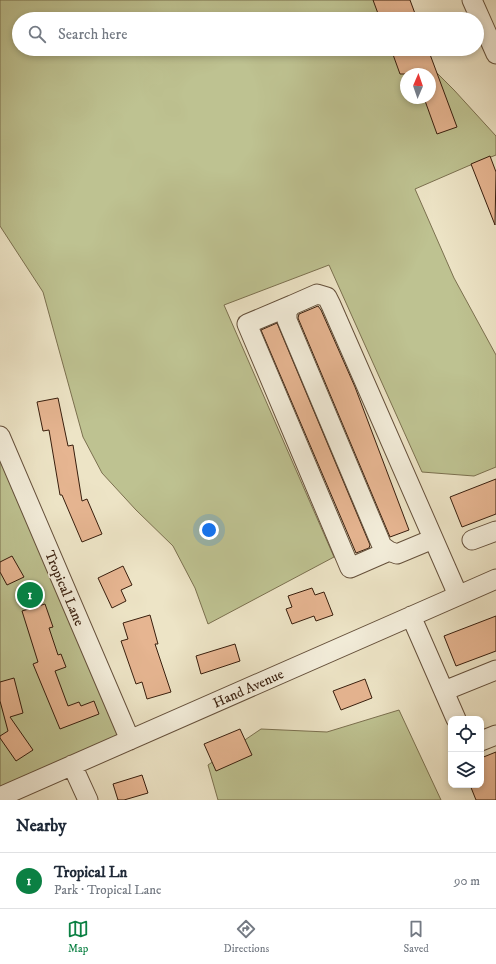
<!DOCTYPE html>
<html lang="en">
<head>
<meta charset="utf-8">
<style>
  body { margin:0; font-family:"IM FELL DW Pica",serif; background:#f6f6f7; color:#1f2937 }
  .controls { position:absolute; right:12px; bottom:12px; display:grid; overflow:hidden; border-radius:8px; box-shadow:0 2px 6px #0003 }
  .controls button { width:36px; height:36px; display:grid; place-items:center; padding:0; border:0; border-bottom:1px solid #e0e1e3; background:#fff; color:#1f2937; font:20px sans-serif }
  .compass { position:absolute; left:400px; top:68px; width:36px; height:36px; border-radius:50%; background:#fff; box-shadow:0 2px 6px #0003; rotate:2deg }
  .you { position:absolute; left:209px; top:530px; width:14px; height:14px; margin:-10px; border:3px solid #fff; border-radius:50%; background:#1a73e8; box-shadow:0 0 0 6px #1a73e833 }
  .badge { display:grid; place-items:center; width:26px; height:26px; border-radius:50%; background:#0b8043; color:#fff; font-size:13px; font-weight:700 }
  .pin { position:absolute; translate:-50% -50%; border:2px solid #fff; box-shadow:0 1px 4px #0006 }
  .list { margin:0; padding:0; list-style:none }
  h2 { display:flex; justify-content:space-between; align-items:center; height:52px; margin:0; padding:0 16px; font-size:17px }
  h2 small { font-size:13px; font-weight:400; color:#747a83 }
  .list li { display:grid; grid-template-columns:26px 1fr auto; gap:12px; align-items:center; box-sizing:border-box; height:56px; padding:0 16px; border-top:1px solid #e0e1e3 }
  .list b { display:block; font-size:15px; white-space:nowrap }
  .list p { margin:0; font-size:13px; white-space:nowrap; color:#747a83 }
  .list em { font-size:13px; font-style:normal; color:#747a83 }
  .icon { flex:none; width:22px; height:22px; fill:none; stroke:currentColor; stroke-width:2; stroke-linecap:round; stroke-linejoin:round }
  .map { position:relative; flex:none; width:496px; height:800px; overflow:hidden }
  .search { position:absolute; background:#fff; box-shadow:0 2px 6px #0003; left:12px; right:12px; top:12px; height:44px; display:flex; align-items:center; gap:10px; box-sizing:border-box; padding:0 14px; border-radius:22px; color:#747a83; font-size:15px }
  .sheet { height:108px; background:#fff }
  nav { display:flex; justify-content:space-around; align-items:center; box-sizing:border-box; height:56px; border-top:1px solid #e0e1e3; background:#fff; font-size:11px; color:#747a83 }
  nav a { display:grid; justify-items:center; gap:2px }
  nav .on { color:#0b8043 }
  .map>svg:first-child { display:block }
</style>
</head>
<body>
<div class="map">
<svg width="496" height="800" viewBox="0 0 496 800">
  <rect width="100%" height="100%" fill="#ede4c6"/>
  <filter id="stains"><feTurbulence type="fractalNoise" baseFrequency=".005" numOctaves="4"/><feColorMatrix values="0 0 0 0 .2 0 0 0 0 .09 0 0 0 0 .02 0 0 0 .5 -.17"/></filter>
  <radialGradient id="worn" r=".72"><stop offset=".6" stop-color="#630" stop-opacity="0"/><stop offset="1" stop-color="#630" stop-opacity=".3"/></radialGradient>
  <path fill="#bec291" stroke="#7b704f" fill-rule="evenodd" d="M0,0H380L388,19H19V49H413L454,90L496,136V155L468,166L415,189L454,278L496,355V467L474,476L422,472L329,265L224,305L334,557L208,624L195,588L173,546L136,510L102,473L83,437L43,292L0,226ZM406,74H430V98H406Z
    M0,454L120,736L0,789Z
    M399,710L441,800H218L208,765L261,729L327,732Z"/>
  <path fill="#e6b591" stroke="#381e0d" d="M373,0H410L417,19H380Z
    M391,49H428L457,127L437,134L424,98H430V74H400Z
    M490,156L496,172L495,225L471,164Z
    M318,306L321,310L355,387L409,530L390,537L298,318L299,314Z
    M277,323L370,545L369,548L356,553L261,330Z
    M58,398L68,446L73,445L82,501L87,499L102,534L82,542L62,495H60L49,430L43,431L37,402Z
    M496,479V514L462,527L450,497Z
    M12,556L24,577L7,585L0,572V562Z
    M123,566L132,585L121,590L126,601L112,608L98,578Z
    M312,588L315,595L324,592L333,615L316,621L314,616L292,624L286,609L292,607L288,596Z
    M45,604L53,627L49,628L58,655L61,654L66,667L55,671L68,706L79,702L81,706L94,701L99,714L60,729L33,664L38,662L22,611Z
    M150,615L158,644H155L171,692L147,699L142,682L136,684L121,641L128,639L123,623Z
    M496,616V651L456,666L444,636Z
    M235,644L240,661L201,674L196,656Z
    M14,678L23,713L10,717L33,750L16,761L0,738V736L8,731L0,701V682Z
    M365,679L372,698L341,710L333,691Z
    M240,729L252,755L216,771L204,744Z
    M496,752V800H476L470,785H481V758Z
    M142,775L148,793L124,800H118L113,784Z"/>
  <g fill="none" stroke-linecap="round" stroke-linejoin="round">
    <g stroke="#65503b" stroke-width="21">
      <path id="minor" d="M472,0L496,54
        M292,305L247,324L350,568L389,551
        M0,436L130,740
        M433,539L397,554L389,551L382,546L287,320V311L292,305L317,294L327,297L331,305L454,586L457,596
        M472,540L496,531
        M411,616L456,719
        M444,691L496,670
        M481,741L496,735
        M72,765L88,800
        M0,797L496,579"/>
    </g>
    <use href="#minor" stroke="#f3edda" stroke-width="19"/>
  </g>
  <g text-anchor="middle" stroke-width="3.5" stroke-linejoin="round" paint-order="stroke">
    <g font-size="14" fill="#381e0d" stroke="#f3edda">
      <text transform="translate(65 588) rotate(67)" y="5">Tropical Lane</text>
      <text transform="translate(248 688) rotate(-24)" y="5">Hand Avenue</text>
    </g>
  </g>
  <rect width="100%" height="100%" filter="url(#stains)"/>
  <rect width="100%" height="100%" fill="url(#worn)"/>
</svg>
<div class="controls">
<button><svg class="icon" aria-label="locate" viewBox="0 0 24 24"><circle cx="12" cy="12" r="6"/><path d="M12 2v4M12 18v4M2 12h4M18 12h4"/></svg></button>
<button><svg class="icon" aria-label="layers" viewBox="0 0 24 24"><path d="M12 4l9 5-9 5-9-5zM3 14l9 5 9-5"/></svg></button>
</div>
<svg class="compass" viewBox="-18 -18 36 36"><path d="M0-13l5 13h-10z" fill="#e53935"/><path d="M0 13l5-13h-10z" fill="#747a83"/></svg>
<div class="you"></div>
<div class="pin badge" style="left:30px;top:595px">1</div>
<div class="search"><svg class="icon" aria-label="search" viewBox="0 0 24 24"><circle cx="10" cy="10" r="6"/><path d="M15 15l6 6"/></svg>Search here</div>
</div>
<section class="sheet">
<h2>Nearby<small></small></h2>
<ul class="list">
<li><span class="badge">1</span><div><b>Tropical Ln</b><p>Park · Tropical Lane</p></div><em>90 m</em></li>
</ul>
</section>
<nav>
<a class="on"><svg class="icon" aria-label="map" viewBox="0 0 24 24"><path d="M3 6l6-2 6 2 6-2v14l-6 2-6-2-6 2zM9 4v14M15 6v14"/></svg>Map</a>
<a><svg class="icon" aria-label="directions" viewBox="0 0 24 24"><path d="M12 3l9 9-9 9-9-9zM9 14v-3h6M13 9l2 2-2 2"/></svg>Directions</a>
<a><svg class="icon" aria-label="saved" viewBox="0 0 24 24"><path d="M7 4h10v16l-5-4-5 4z"/></svg>Saved</a>
</nav>
</body>
</html>
